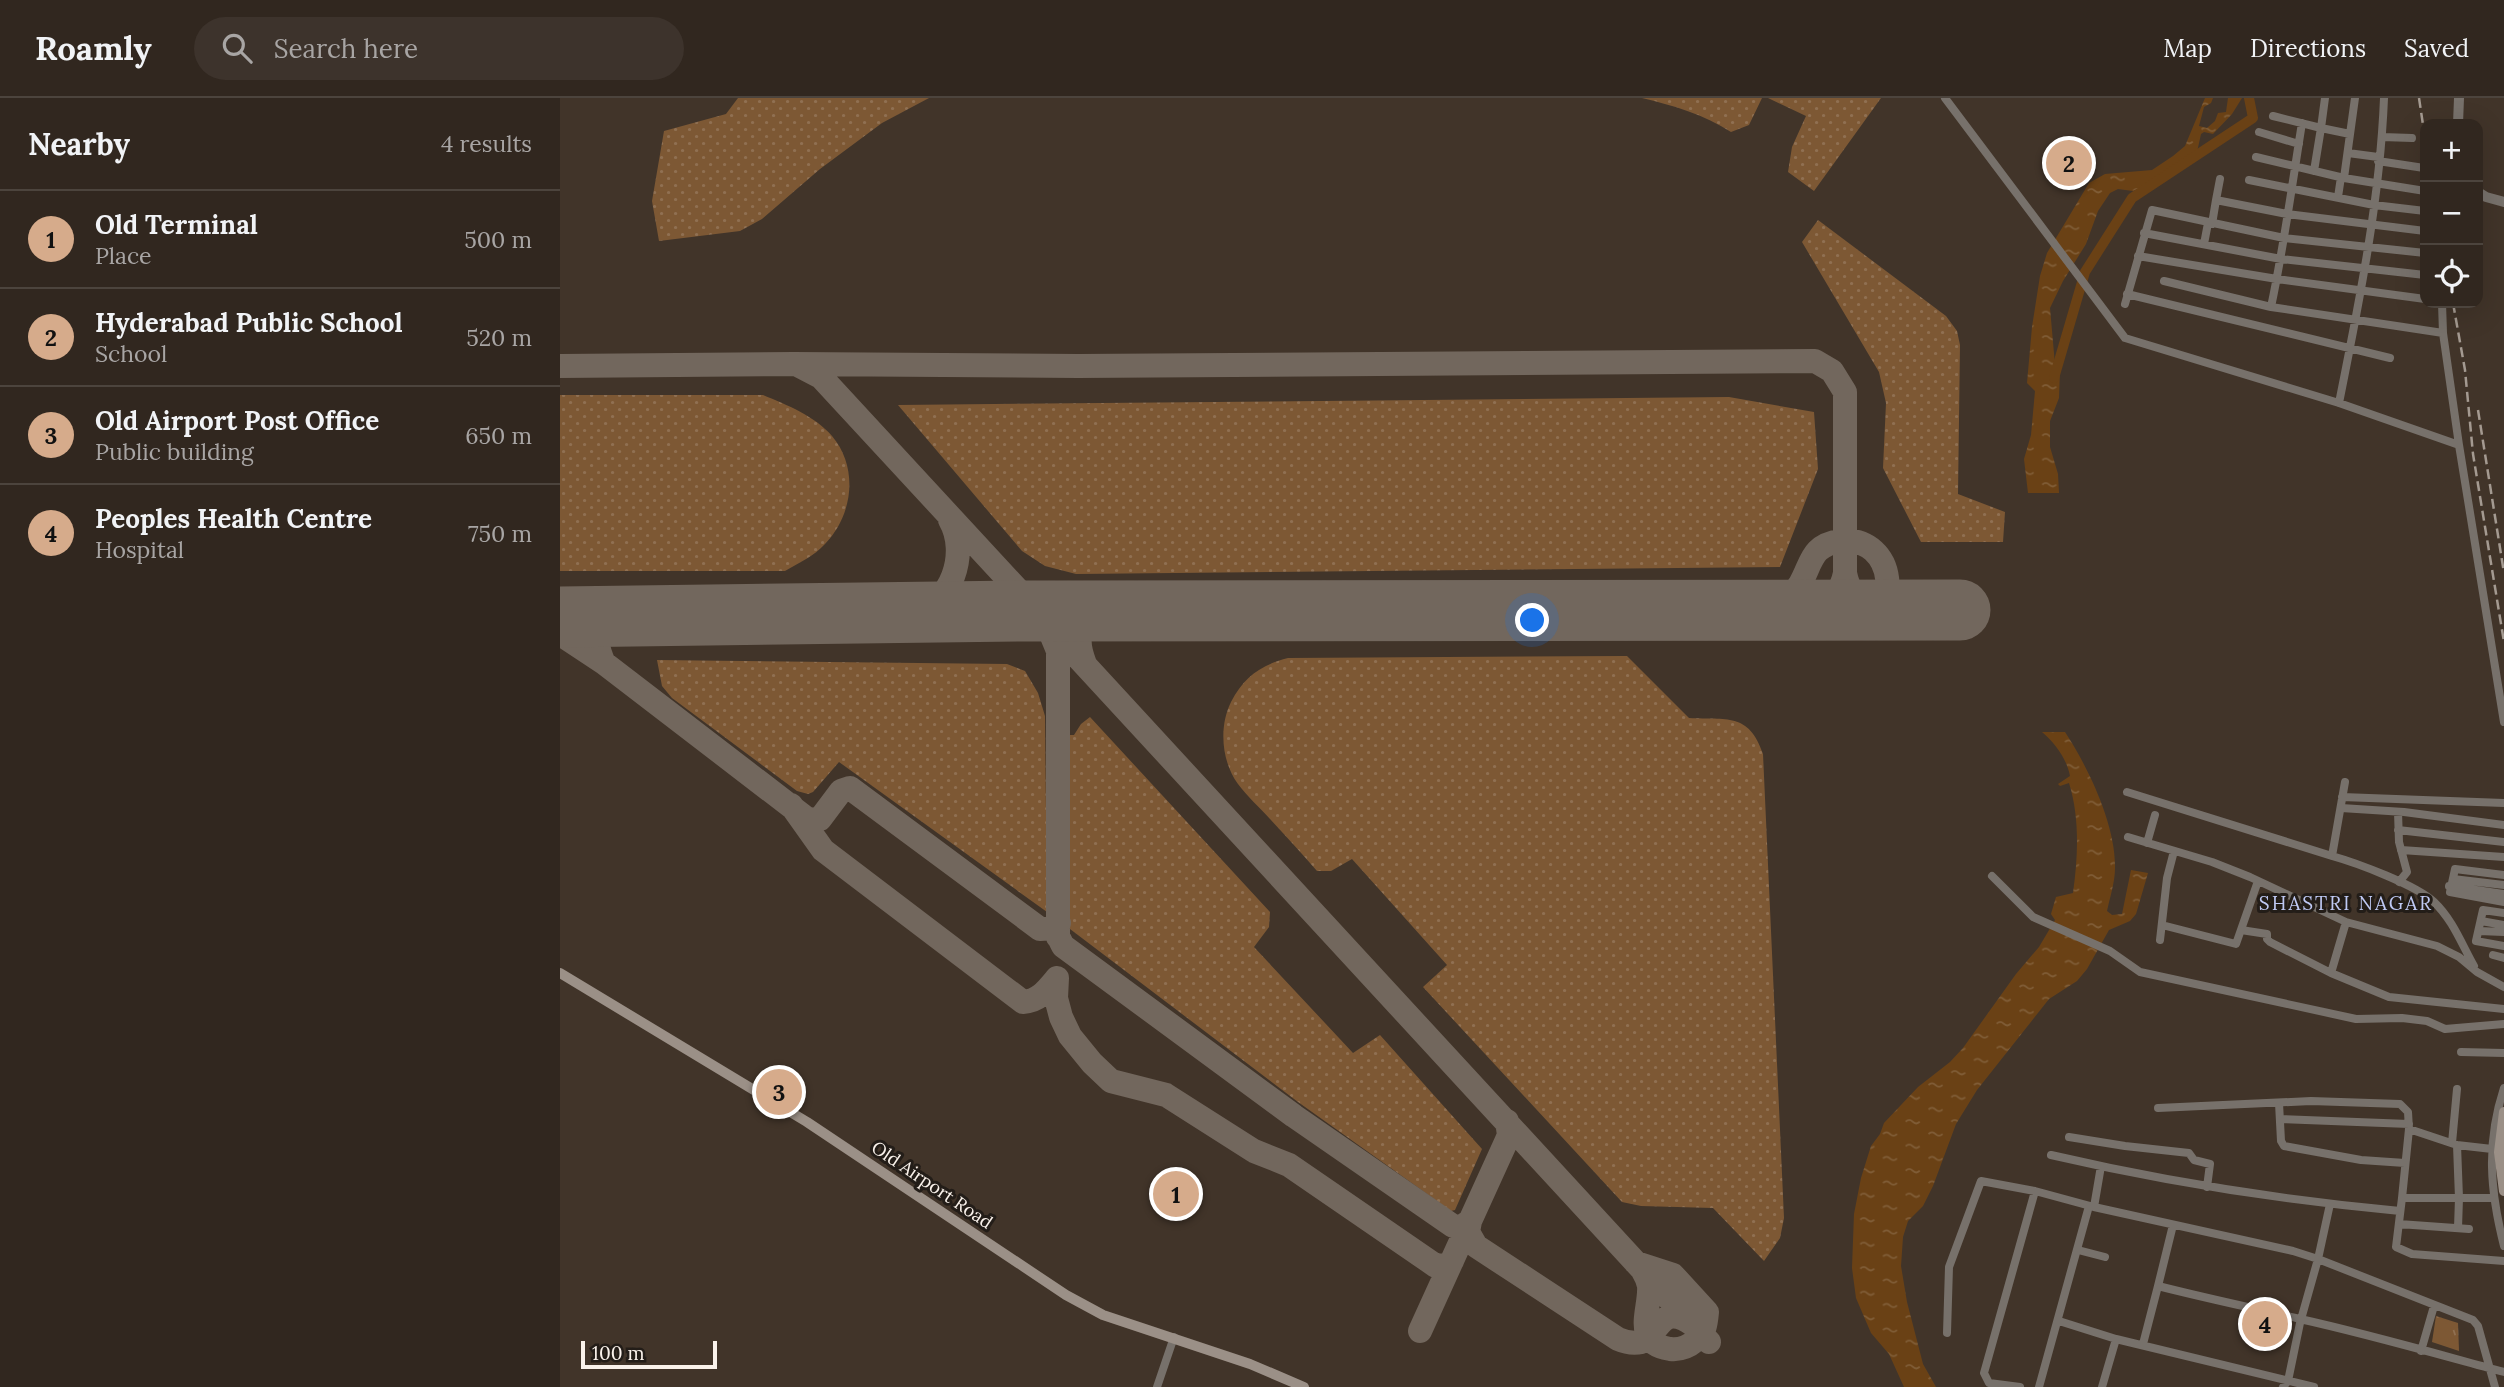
<!DOCTYPE html>
<html lang="en">
<head>
<meta charset="utf-8">
<style>
  body { margin:0; font-family:Lora,serif; background:#3d332c; color:#f1f3f6 }
  .controls { position:absolute; right:21px; top:21px; display:grid; overflow:hidden; border-radius:14px; box-shadow:0 7px 28px #0002 }
  .controls button { width:63px; height:63px; display:grid; place-items:center; padding:0; border:0; border-bottom:2px solid #4c443d; background:#31271f; color:#f1f3f6; font:35px sans-serif }
  .scale { position:absolute; left:21px; bottom:18px; width:136px; box-sizing:border-box; padding-left:7px; border:4px solid #faf2eb; border-top:0; font-size:19px; line-height:24px; white-space:nowrap; color:#faf2eb; -webkit-text-stroke:5px #231d18; paint-order:stroke }
  .you { position:absolute; left:973px; top:523px; width:24px; height:24px; margin:-18px; border:5px solid #fff; border-radius:50%; background:#1a73e8; box-shadow:0 0 0 10px #1a73e833 }
  .badge { display:grid; place-items:center; width:46px; height:46px; border-radius:50%; background:#d6ab8b; color:#111; font-size:23px; font-weight:700 }
  .pin { position:absolute; translate:-50% -50%; border:4px solid #fff; box-shadow:0 2px 7px #0006 }
  .list { margin:0; padding:0; list-style:none }
  h2 { display:flex; justify-content:space-between; align-items:center; height:91px; margin:0; padding:0 28px; font-size:30px }
  h2 small { font-size:23px; font-weight:400; color:#a8a5a4 }
  .list li { display:grid; grid-template-columns:46px 1fr auto; gap:21px; align-items:center; box-sizing:border-box; height:98px; padding:0 28px; border-top:2px solid #4c443d }
  .list b { display:block; font-size:26px; white-space:nowrap }
  .list p { margin:0; font-size:23px; white-space:nowrap; color:#a8a5a4 }
  .list em { font-size:23px; font-style:normal; color:#a8a5a4 }
  .icon { flex:none; width:38px; height:38px; fill:none; stroke:currentColor; stroke-width:2; stroke-linecap:round; stroke-linejoin:round }
  .map { position:relative; flex:none; width:1944px; height:1289px; overflow:hidden }
  header { display:flex; align-items:center; gap:42px; box-sizing:border-box; height:98px; padding:0 35px; background:#31271f; border-bottom:2px solid #4c443d }
  header strong { font-size:33px }
  nav { display:flex; gap:38px; margin-inline-start:auto; font-size:24px }
  .search { width:490px; height:63px; background:#3d332c; display:flex; align-items:center; gap:18px; box-sizing:border-box; padding:0 24px; border-radius:38px; color:#a8a5a4; font-size:26px }
  main { display:flex }
  aside { flex:1; background:#31271f }
  .map>svg:first-child { display:block }
</style>
</head>
<body>
<header>
<strong>Roamly</strong>
<div class="search"><svg class="icon" aria-label="search" viewBox="0 0 24 24"><circle cx="10" cy="10" r="6"/><path d="M15 15l6 6"/></svg>Search here</div>
<nav><a>Map</a><a>Directions</a><a>Saved</a></nav>
</header>
<main>
<aside>
<h2>Nearby<small>4 results</small></h2>
<ul class="list">
<li><span class="badge">1</span><div><b>Old Terminal</b><p>Place</p></div><em>500 m</em></li>
<li><span class="badge">2</span><div><b>Hyderabad Public School</b><p>School</p></div><em>520 m</em></li>
<li><span class="badge">3</span><div><b>Old Airport Post Office</b><p>Public building</p></div><em>650 m</em></li>
<li><span class="badge">4</span><div><b>Peoples Health Centre</b><p>Hospital</p></div><em>750 m</em></li>
</ul>
</aside>
<div class="map">
<svg width="1944" height="1289" viewBox="0 0 1944 1289">
  <defs>
    <pattern id="grass-dots" width="8" height="8" patternUnits="userSpaceOnUse" patternTransform="scale(1.75)"><rect width="8" height="8" fill="#7d5834"/><path d="M2 2h.1M6 6h.1" fill="none" stroke="#907052" stroke-width="1.8" stroke-linecap="round"/></pattern>
    <pattern id="park-tufts" width="24" height="20" patternUnits="userSpaceOnUse" patternTransform="scale(1.75)"><rect width="24" height="20" fill="#7d5834"/><path d="M3 7l-1-3M5 7V3M7 7l1-3M15 17l-1-3M17 17v-4M19 17l1-3" fill="none" stroke="#907052"/></pattern>
    <pattern id="water-ripples" width="26" height="14" patternUnits="userSpaceOnUse" patternTransform="scale(1.75)"><rect width="26" height="14" fill="#6a4115"/><path d="M2 4q2-2 4 0t4 0M15 11q2-2 4 0t4 0" fill="none" stroke="#805d37"/></pattern>
  </defs>
  <rect width="100%" height="100%" fill="#413429"/>
  <path fill="url(#grass-dots)" d="M178,0H369L322,25L260,71L202,121L180,133L99,143L92,103L104,33L166,16Z
    M1082,0H1202L1189,27L1171,34C1145,17 1112,7 1082,0Z
    M1208,0H1321L1254,93L1228,74L1232,49L1246,18Z
    M1258,122L1386,218L1397,233L1400,247L1398,396L1445,414L1443,444H1361L1323,370L1326,305L1319,274L1242,144Z
    M0,297H203C227,307 255,318 272,338C299,370 293,417 265,446C254,458 239,465 225,473H0Z
    M1169,299L1254,314L1258,371L1220,469L516,476L485,468L462,453L338,307Z
    M1067,558L1129,620C1166,622 1189,614 1203,656L1224,1120L1220,1140L1204,1163L1153,1110L1081,1108L1062,1104L863,889L887,867L792,761L771,773H757C742,756 726,738 710,721C700,710 687,698 678,686C661,663 659,628 671,604C684,579 701,567 728,560Z
    M97,562L447,566L465,573L478,595L485,618L487,814L279,664L253,694L248,696L237,693L112,600L102,588Z
    M530,619L710,814L709,829L694,849L793,955L820,937L922,1051L895,1112L891,1113L738,1004L510,831L509,637H514L521,626Z"/>
  <path fill="url(#park-tufts)" d="M1876,1218L1898,1225L1899,1253L1872,1244Z"/>
  <path fill="url(#water-ripples)" d="M1645,0H1653L1651,5L1644,9L1639,28L1647,30L1655,23L1658,15L1666,14L1668,0H1682L1672,16L1653,36L1644,34L1641,36L1637,54L1583,89L1573,93L1558,91L1550,95L1538,113L1526,146L1503,183L1490,210L1495,267L1500,273L1499,300L1490,323V349L1498,376L1499,395H1468L1464,361L1471,337L1475,293L1467,285L1472,229L1480,178L1487,155L1529,85L1545,76L1592,72L1613,58L1625,48Z
    M1482,634H1505C1528,669 1556,727 1555,770C1555,784 1550,799 1547,813L1552,817L1562,816L1571,772L1588,775L1576,816L1570,823L1549,832L1527,871L1517,883L1489,901L1417,992L1396,1026L1373,1088L1363,1108L1348,1123L1343,1139L1341,1168L1347,1204L1363,1266L1376,1289H1344L1329,1256L1311,1235L1296,1200L1292,1170L1294,1116L1301,1080L1311,1048L1320,1036L1324,1025L1358,989L1390,964L1403,950L1456,876L1479,849L1495,822L1491,816L1496,799L1513,795C1518,759 1520,720 1509,685L1500,688L1498,686L1510,678C1507,661 1495,645 1482,634Z"/>
  <g fill="none" stroke-linecap="round" stroke-linejoin="round">
    <path stroke="#6a4115" stroke-width="10" d="M1494,280L1525,174L1572,100L1693,20L1689,0"/>
    <path stroke="#72675d" stroke-width="24" d="M238,267L261,279L468,503L481,512L489,514
      M0,268L234,266L518,268L1255,263L1272,273L1285,294V475C1289,496 1299,506 1319,513
      M461,513L481,522L501,541L1149,1244
      M1195,513C1213,509 1230,502 1240,486C1252,466 1250,447 1281,443C1336,437 1346,521 1290,528C1270,530 1223,517 1201,513
      M1251,513C1270,506 1281,495 1285,475
      M353,514C392,507 409,455 390,422
      M489,531L498,553V839
      M0,536L44,565L246,720L253,722L260,721L281,693L290,690L480,831L494,830L499,825
      M44,565C37,550 36,541 41,525L55,519
      M525,566C513,535 521,527 549,513
      M231,707L263,752L463,904C479,903 487,892 497,880L496,900L501,919L510,938L532,965L551,983L606,997L694,1053L729,1067L876,1168L887,1167L892,1163
      M498,838L503,848L734,1018L893,1128L901,1129L910,1123
      M910,1123L908,1134L916,1148L1058,1241C1065,1244 1073,1246 1081,1244C1100,1237 1099,1204 1132,1226
      M1076,1165L1113,1177L1147,1214C1146,1225 1145,1236 1135,1243C1128,1249 1119,1252 1110,1251C1071,1245 1091,1211 1089,1188C1088,1182 1086,1178 1083,1173
      M860,1233L946,1044L949,1037L947,1023"/>
    <path stroke="#72675d" stroke-width="61" d="M0,519L461,513L1400,512"/>
    <path stroke="#77716b" stroke-width="8" d="M1385,0L1565,240L1779,305L1899,347L1944,624
      M1713,18L1761,30L1765,0
      M1699,34L1739,46
      M1822,39L1852,40
      M1788,55L1818,59V63L1864,70L1865,78
      M1696,59L1784,80L1865,93
      M1754,73L1761,30L1790,36
      M1784,80L1795,0
      M1689,82L1814,107L1865,113
      M1778,99L1781,79
      M1656,102L1660,81
      M1652,126L1656,102L1727,116L1865,133
      M1584,135L1721,161L1865,177
      M1644,146L1648,125
      M1578,158L1717,181L1865,201
      M1604,183L1711,209L1883,235
      M1567,196L1830,260
      M1882,205L1883,235L1899,347
      M1565,206L1592,112L1724,140L1865,155
      M1711,209C1724,148 1732,87 1742,25
      M1779,305C1799,205 1820,102 1824,0
      M1785,684L1772,758C1797,765 1856,787 1874,804C1893,822 1902,847 1914,868
      M1567,694L1772,758
      M1782,699L1944,705
      M1781,710L1844,714L1944,727
      M1838,714L1839,744L1847,774L1839,784
      M1838,732L1944,744
      M1568,739L1652,764L1690,779L1786,824L1877,848L1899,859L1917,874L1944,889
      M1587,745L1595,717
      M1841,752L1944,759
      M1944,777L1895,771L1890,794L1944,804
      M1432,778L1473,819L1550,853L1580,874L1796,921L1842,920L1867,923L1885,931L1944,926
      M1893,781L1944,787
      M1889,788L1944,796
      M1944,815L1923,812L1916,843L1944,848
      M1921,823L1944,827
      M1602,827L1676,846L1698,783
      M1681,832L1707,836V841L1710,844L1771,875L1829,899L1944,911
      M1919,833L1944,834
      M1600,842L1607,780L1614,753
      M1933,857L1944,860
      M1771,875L1786,824
      M1901,954L1944,955
      M1944,990C1926,1045 1930,1093 1944,1148
      M1719,1005L1721,1043L1724,1048L1801,1062L1845,1065
      M1598,1010L1751,1003L1840,1006L1848,1014L1849,1031L1842,1100H1899L1897,1047
      M1720,1021L1849,1026
      M1849,1031L1897,1047L1932,1051
      M1509,1039L1565,1048L1629,1055L1634,1062L1650,1066L1647,1089
      M1892,1045L1897,991
      M1491,1057C1607,1084 1722,1102 1840,1113
      M1541,1068L1534,1109L1733,1153L1758,1161L1770,1106
      M1842,1100L1836,1149L1852,1156L1944,1163
      M1839,1126L1909,1131
      M1898,1130L1899,1100H1933
      M1518,1152L1545,1159
      M1598,1188L1613,1127
      M1499,1223L1556,1241L1754,1289
      M1387,1235L1389,1169L1421,1083L1475,1093L1534,1109
      M1583,1246L1598,1188C1645,1200 1693,1210 1740,1221C1808,1236 1877,1256 1944,1274
      M1861,1253L1874,1208
      M597,1289L614,1239
      M1460,1289L1429,1285L1424,1275L1475,1093
      M1479,1289L1529,1108
      M1542,1289L1556,1241
      M1723,1289L1728,1283L1740,1225L1758,1161L1913,1222L1918,1228L1935,1289"/>
    <path stroke="#77716b" stroke-width="10" d="M1898,26L1899,0
      M1918,94L1926,99L1944,104"/>
    <path stroke="#9b9087" stroke-width="10" d="M0,875L247,1024L506,1197L543,1217L690,1266L744,1289"/>
    <path stroke="#a49a91" stroke-width="2.5" stroke-dasharray="10 5" stroke-linecap="butt" d="M1859,0L1865,40
      M1893,205L1905,272L1913,356L1944,544
      M1918,312L1944,475"/>
    <path stroke="#9b9087" stroke-width="10" d="M1944,1014L1939,1054L1944,1093"/>
  </g>
  <g text-anchor="middle" stroke-width="6" stroke-linejoin="round" paint-order="stroke">
    <g font-size="18" fill="#faf2eb" stroke="#231d18">
      <text transform="translate(372 1087) rotate(34)" y="6">Old Airport Road</text>
    </g>
    <g font-size="19" letter-spacing="2" fill="#bfc9f4" stroke="#231d18">
      <text x="1786" y="812">SHASTRI NAGAR</text>
    </g>
  </g>
</svg>
<div class="controls">
<button>+</button>
<button>−</button>
<button><svg class="icon" aria-label="locate" viewBox="0 0 24 24"><circle cx="12" cy="12" r="6"/><path d="M12 2v4M12 18v4M2 12h4M18 12h4"/></svg></button>
</div>
<div class="scale">100 m</div>
<div class="you"></div>
<div class="pin badge" style="left:616px;top:1096px">1</div>
<div class="pin badge" style="left:1509px;top:65px">2</div>
<div class="pin badge" style="left:219px;top:994px">3</div>
<div class="pin badge" style="left:1705px;top:1226px">4</div>
</div>
</main>
</body>
</html>
